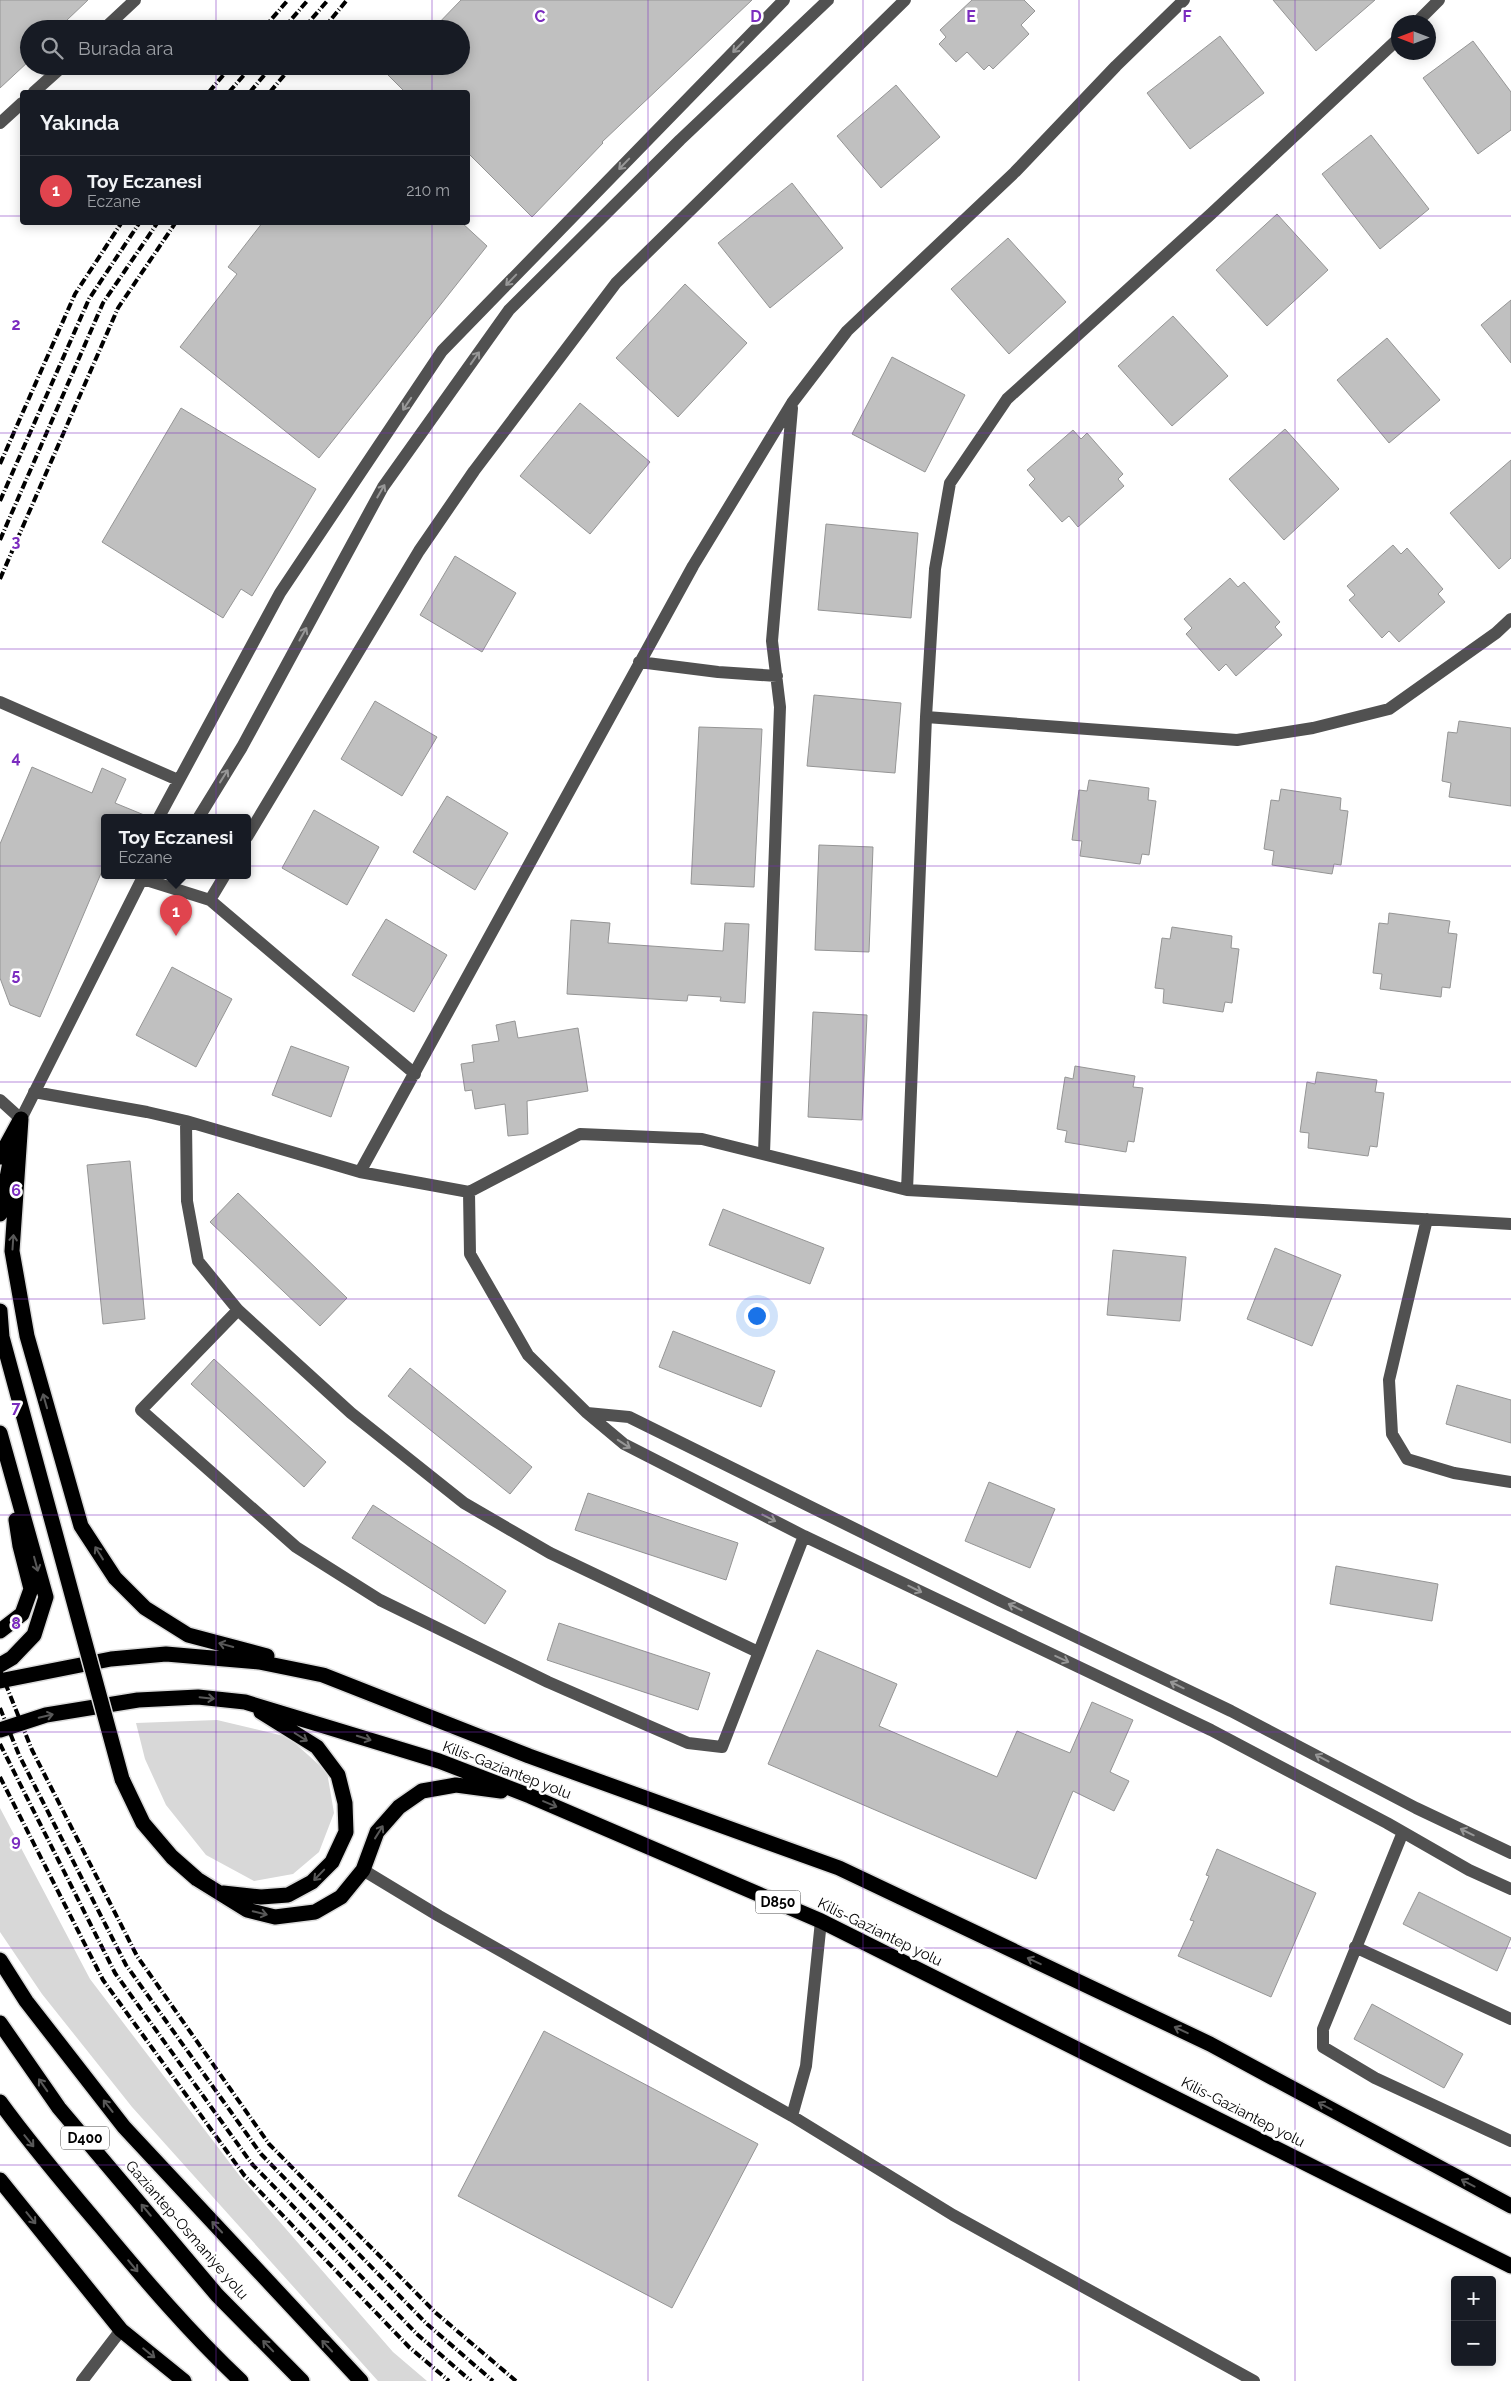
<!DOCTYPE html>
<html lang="tr">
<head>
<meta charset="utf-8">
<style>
  body { margin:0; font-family:Raleway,sans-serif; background:#20242c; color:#f1f3f6 }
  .controls { position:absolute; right:15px; bottom:15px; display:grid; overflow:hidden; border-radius:5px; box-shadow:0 2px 12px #0003 }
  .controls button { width:45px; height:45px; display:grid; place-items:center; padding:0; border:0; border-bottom:1px solid #363941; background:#171b24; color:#f1f3f6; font:25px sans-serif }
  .compass { position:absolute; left:1391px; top:15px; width:45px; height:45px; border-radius:50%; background:#171b24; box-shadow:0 2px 12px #0003; rotate:270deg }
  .you { position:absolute; left:756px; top:1315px; width:18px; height:18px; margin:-12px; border:4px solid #fff; border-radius:50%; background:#1a73e8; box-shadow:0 0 0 8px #1a73e833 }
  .badge { display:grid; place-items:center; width:32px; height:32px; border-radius:50%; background:#8c9099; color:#fff; font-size:16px; font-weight:700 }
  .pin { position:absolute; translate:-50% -41px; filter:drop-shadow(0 1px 2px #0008) }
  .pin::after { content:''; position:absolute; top:26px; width:18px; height:15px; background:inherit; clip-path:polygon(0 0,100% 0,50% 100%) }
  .popup { position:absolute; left:101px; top:814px; width:150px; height:65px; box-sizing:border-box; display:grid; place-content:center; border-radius:5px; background:#171b24; filter:drop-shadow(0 1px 4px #0005); font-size:16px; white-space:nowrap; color:#9ea1a6 }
  .popup b { font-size:19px; color:#f1f3f6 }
  .popup::after { content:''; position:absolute; left:50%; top:100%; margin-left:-10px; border:10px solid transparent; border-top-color:#171b24 }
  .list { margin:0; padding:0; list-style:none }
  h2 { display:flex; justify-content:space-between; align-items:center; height:65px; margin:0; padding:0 20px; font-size:21px }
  h2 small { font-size:16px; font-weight:400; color:#9ea1a6 }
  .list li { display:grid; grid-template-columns:32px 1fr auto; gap:15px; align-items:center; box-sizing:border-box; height:70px; padding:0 20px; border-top:1px solid #363941 }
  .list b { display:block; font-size:19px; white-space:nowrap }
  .list p { margin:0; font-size:16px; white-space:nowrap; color:#9ea1a6 }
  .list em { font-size:16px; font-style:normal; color:#9ea1a6 }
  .icon { flex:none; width:28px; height:28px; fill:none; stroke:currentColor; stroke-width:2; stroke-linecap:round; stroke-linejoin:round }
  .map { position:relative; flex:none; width:1511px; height:2381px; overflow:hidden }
  .search { position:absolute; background:#171b24; box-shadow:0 2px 12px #0003; left:20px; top:20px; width:450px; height:55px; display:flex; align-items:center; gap:12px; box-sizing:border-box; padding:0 18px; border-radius:28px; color:#9ea1a6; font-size:19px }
  .panel { position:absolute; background:#171b24; box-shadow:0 2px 12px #0003; left:20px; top:90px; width:450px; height:135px; border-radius:5px }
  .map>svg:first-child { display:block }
</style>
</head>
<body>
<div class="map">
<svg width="1511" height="2381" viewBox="0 0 1511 2381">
  <rect width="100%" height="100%" fill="#fff"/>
  <path fill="#d8d8d8" d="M217,1720L288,1737L327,1772L334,1813L319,1852L293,1874L254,1881L206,1855L166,1805L145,1759L136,1723Z
    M0,1808L90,1979L239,2175L393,2352L427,2381H378L132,2107L42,1994L0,1932Z"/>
  <path fill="#c0c0c0" stroke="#959595" d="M0,0H88L67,20L76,29H29V61L0,88Z
    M461,0H752L602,142L603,143L532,217L468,153V92H405L388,75L397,66H461V29H433Z
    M972,0H1024L1035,11L1021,25L1029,34L993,69L989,65L984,70L967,52L956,62L939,44L946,37L940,30Z
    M1273,0H1375L1316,51Z
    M1220,36L1264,93L1190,149L1147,93Z
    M1473,41L1511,92V130L1478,154L1423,78Z
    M896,85L940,137L881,188L837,136Z
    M1371,135L1429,209L1380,249L1322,174Z
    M792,183L843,248L770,308L718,243Z
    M1277,214L1328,270L1267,326L1216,270Z
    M263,222H461L487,246L319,458L180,347L237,274L228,267Z
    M1008,238L1066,302L1009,354L951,289Z
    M685,284L747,343L678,417L616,358Z
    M1511,300V363L1481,325Z
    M1173,316L1228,376L1172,426L1118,366Z
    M1387,338L1440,400L1389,443L1337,380Z
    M892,357L965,395L925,472L852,434Z
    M580,403L650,462L590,534L520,476Z
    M181,408L316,489L252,596L241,589L223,618L102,542Z
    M1285,429L1339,489L1284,540L1229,479Z
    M1073,430L1081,439L1087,433L1123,474L1118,479L1124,486L1078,527L1069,516L1062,522L1029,485L1035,479L1027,470Z
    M1511,460V558L1499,569L1450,513Z
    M826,524L918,533L911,618L818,610Z
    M1393,545L1401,554L1407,548L1443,589L1438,594L1445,602L1399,642L1389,631L1382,638L1349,600L1355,595L1347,586Z
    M455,556L516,593L482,652L420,615Z
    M1230,578L1238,587L1244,582L1280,622L1275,627L1282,635L1236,676L1226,664L1219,671L1186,634L1192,628L1184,619Z
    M814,695L901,703L895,773L807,766Z
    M375,701L437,737L402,796L341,759Z
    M1459,721L1511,728V806L1449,797L1451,783L1442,781L1448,732L1457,733Z
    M699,727L762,729L754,887L691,884Z
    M32,767L92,793L102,768L126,779L115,803L149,817H105V864L40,1017L10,1005L0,978V844Z
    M1089,780L1149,788L1148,800L1156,801L1149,855L1142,854L1140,864L1080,856L1082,841L1072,840L1079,790L1087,791Z
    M1281,789L1341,798L1340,810L1348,811L1341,865L1334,864L1332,874L1272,865L1274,851L1264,849L1271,800L1279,801Z
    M447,796L508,833L475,890L413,852Z
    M314,810L379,847L347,905L282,868Z
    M819,845L873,847L869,952L815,950Z
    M1389,913L1450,921L1448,933L1457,934L1450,988L1442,987L1441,997L1380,989L1382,974L1373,973L1379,923L1388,924Z
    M386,919L447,955L414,1012L352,975Z
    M571,920L610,923L608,943L723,951L725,923L749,924L745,1003L720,1001L721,997L688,995L687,1001L567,994Z
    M1172,927L1232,936L1231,948L1239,949L1232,1003L1225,1002L1223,1012L1163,1003L1164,989L1155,988L1162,938L1170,939Z
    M172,967L232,999L196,1067L136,1035Z
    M813,1012L867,1015L862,1120L808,1117Z
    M515,1021L518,1038L578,1028L588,1091L527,1101L528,1134L508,1136L505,1104L475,1109L472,1090L465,1091L461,1064L474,1062L472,1045L499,1041L496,1025Z
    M291,1046L349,1067L331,1117L272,1095Z
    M1075,1066L1135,1076L1133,1087L1143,1088L1134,1142L1128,1141L1126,1152L1065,1142L1067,1131L1057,1129L1065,1077L1073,1079Z
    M1317,1072L1377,1080L1375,1092L1384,1093L1377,1147L1370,1146L1368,1156L1308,1148L1309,1133L1300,1132L1307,1082L1315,1084Z
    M130,1161L145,1319L103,1324L87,1165Z
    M238,1193L347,1298L320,1326L210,1222Z
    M723,1209L824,1248L810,1284L709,1245Z
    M1275,1248L1341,1275L1312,1346L1247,1319Z
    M1113,1250L1186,1257L1180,1321L1107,1315Z
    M673,1331L775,1371L761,1407L659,1367Z
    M214,1359L326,1462L304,1487L191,1384Z
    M410,1368L532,1467L510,1494L388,1396Z
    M1457,1385L1511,1400V1443L1446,1424Z
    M989,1482L1055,1509L1030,1568L965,1541Z
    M588,1493L738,1543L726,1580L575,1530Z
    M373,1505L506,1591L485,1624L352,1538Z
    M1336,1566L1438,1584L1432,1621L1330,1604Z
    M559,1623L710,1673L698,1710L547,1660Z
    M817,1650L897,1684L879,1726L997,1777L1017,1731L1070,1753L1092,1702L1133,1720L1110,1772L1129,1781L1114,1811L1073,1791L1036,1879L768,1764Z
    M1217,1849L1316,1893L1271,1997L1178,1956L1194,1921L1190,1920L1209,1876L1206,1875Z
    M1419,1892L1511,1938L1497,1971L1403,1924Z
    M1372,2004L1463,2054L1444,2088L1354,2039Z
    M544,2031L758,2144L672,2308L458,2196Z"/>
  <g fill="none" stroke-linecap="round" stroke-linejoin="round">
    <g stroke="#dbdbdb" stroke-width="18">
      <path id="highway" d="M21,1119L12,1251L27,1336L81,1526L115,1578L145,1608L188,1635L267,1656
        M0,1157L19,1122
        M0,1214L11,1157
        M0,1311L2,1337
        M0,1433L46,1597L34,1635L12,1658L0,1665
        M0,1631L22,1614L31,1589L20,1546L16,1520
        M0,1681L111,1659L166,1654L259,1662L323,1675L529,1756L839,1868L1210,2044L1511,2206
        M0,1730L46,1715L138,1700L198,1697L245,1702L439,1761L530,1796L821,1921L1511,2266
        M122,1779L143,1823L172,1857L197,1879L247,1910L275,1917L315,1912L341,1897L363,1870L377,1832L399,1807L422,1791L456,1785L501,1791
        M223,1893L261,1897L288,1895L312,1882L332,1862L346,1832L345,1803L338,1775L317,1747L261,1712
        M0,1960L26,2001L124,2127L361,2381
        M0,2023L59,2108L217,2295L302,2381
        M0,2102C31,2145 66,2186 100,2226C145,2280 190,2333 241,2381
        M0,2180L121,2330L184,2381"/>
    </g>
    <path stroke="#515151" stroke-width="12" d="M1417,22L1439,0
      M104,29L135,0
      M34,92L63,66
      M0,123L22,103
      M639,662L718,672L777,676
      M0,702L178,780
      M926,717L1237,740L1313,728L1389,709L1496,633L1511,619
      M159,817L280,593L442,351L784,0
      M199,817L242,747L383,487L509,310L680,140L828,0
      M247,837L419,551L474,471L616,283L905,0
      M143,879L210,900L415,1074
      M210,900L225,875
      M34,1092L147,1112L186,1121L360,1172L469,1192L580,1134L702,1139L907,1190L1511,1224
      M0,1100L21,1119L144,875
      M186,1121L187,1201L198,1261L238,1310L351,1413L464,1503L550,1553L758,1652
      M764,1153L780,707L772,641L792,408
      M360,1172L693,566L792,403L847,331L1015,172L1116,66L1184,0
      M907,1190L926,717L935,569L950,483L1007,399L1211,214L1398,39
      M469,1192L470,1254L528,1355L587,1413L624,1444L804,1536L1211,1730L1387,1823L1469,1870L1511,1889
      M1427,1219L1389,1380L1392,1434L1407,1459L1454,1473L1511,1482
      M238,1310L141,1410L296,1547L380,1600L548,1682L688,1743L722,1747L804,1536
      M587,1413L629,1417L999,1600L1231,1711L1416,1808L1511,1853
      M1403,1832L1323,2029V2047L1375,2078L1511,2141
      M363,1870L439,1916L792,2116L953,2215L1254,2381
      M1355,1947L1511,2019
      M792,2116L806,2066L821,1921
      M82,2381L121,2330"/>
    <use href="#highway" stroke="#000" stroke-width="15"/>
    <path stroke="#000" stroke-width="4" stroke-dasharray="8 2.5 1 2.5" stroke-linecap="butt" d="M263,29L288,0
      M283,29L308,0
      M303,29L328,0
      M323,29L347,0
      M209,92L231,66
      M229,92L252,66
      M250,92L272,66
      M270,92L292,66
      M0,464L75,294L122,222
      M0,501L89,299L140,222
      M0,540L103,303L158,222
      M0,579L118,308L176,222
      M0,1670L32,1750L137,1956L269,2144L436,2313L516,2381
      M0,1708L19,1755L126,1965L261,2154L427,2324L493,2381
      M0,1744L115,1973L252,2164L418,2335L471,2381
      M0,1777L103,1980L244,2175L409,2347L449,2381"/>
    <g stroke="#dbdbdb" stroke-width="18" stroke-linecap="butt">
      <path id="highway-bridge" d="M2,1337L122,1779"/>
    </g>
    <use href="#highway-bridge" stroke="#000" stroke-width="15"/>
  </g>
  <defs><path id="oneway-shaft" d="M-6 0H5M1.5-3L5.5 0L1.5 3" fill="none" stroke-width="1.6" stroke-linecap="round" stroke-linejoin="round" transform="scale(1.25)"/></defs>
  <g stroke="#979797">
    <use href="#oneway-shaft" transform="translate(738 47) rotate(134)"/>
    <use href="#oneway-shaft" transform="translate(624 164) rotate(134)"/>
    <use href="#oneway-shaft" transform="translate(511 280) rotate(134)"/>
    <use href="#oneway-shaft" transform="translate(475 358) rotate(-55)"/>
    <use href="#oneway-shaft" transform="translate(407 404) rotate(124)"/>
    <use href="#oneway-shaft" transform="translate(381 491) rotate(-60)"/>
    <use href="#oneway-shaft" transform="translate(303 634) rotate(-61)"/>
    <use href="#oneway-shaft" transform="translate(224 776) rotate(-58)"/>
    <use href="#oneway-shaft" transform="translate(624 1444) rotate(33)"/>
    <use href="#oneway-shaft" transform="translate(769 1518) rotate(27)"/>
    <use href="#oneway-shaft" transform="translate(915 1589) rotate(26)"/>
    <use href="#oneway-shaft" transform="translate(1015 1607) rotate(-154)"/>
    <use href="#oneway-shaft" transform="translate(1062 1659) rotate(25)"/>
    <use href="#oneway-shaft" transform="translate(1177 1685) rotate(-154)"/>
    <use href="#oneway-shaft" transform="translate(1322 1758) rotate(-152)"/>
    <use href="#oneway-shaft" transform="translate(1467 1832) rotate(-154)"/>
  </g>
  <g stroke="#595959">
    <use href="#oneway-shaft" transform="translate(13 1242) rotate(-86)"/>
    <use href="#oneway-shaft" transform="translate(45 1401) rotate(-106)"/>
    <use href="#oneway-shaft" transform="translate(99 1553) rotate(-122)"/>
    <use href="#oneway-shaft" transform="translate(36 1564) rotate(75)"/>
    <use href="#oneway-shaft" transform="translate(226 1645) rotate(-165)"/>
    <use href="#oneway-shaft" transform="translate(207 1698) rotate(6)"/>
    <use href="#oneway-shaft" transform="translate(46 1716) rotate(-13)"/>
    <use href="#oneway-shaft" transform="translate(301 1737) rotate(32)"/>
    <use href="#oneway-shaft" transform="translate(364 1738) rotate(17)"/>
    <use href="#oneway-shaft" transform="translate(550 1804) rotate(23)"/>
    <use href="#oneway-shaft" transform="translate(379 1832) rotate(-58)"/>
    <use href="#oneway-shaft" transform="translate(319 1875) rotate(134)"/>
    <use href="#oneway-shaft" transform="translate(260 1913) rotate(14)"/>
    <use href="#oneway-shaft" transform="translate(1034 1961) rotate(-155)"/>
    <use href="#oneway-shaft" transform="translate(1181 2030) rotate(-155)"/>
    <use href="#oneway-shaft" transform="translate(43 2085) rotate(-125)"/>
    <use href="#oneway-shaft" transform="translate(108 2106) rotate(-128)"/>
    <use href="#oneway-shaft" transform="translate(1325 2106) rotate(-152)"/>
    <use href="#oneway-shaft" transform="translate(29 2141) rotate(51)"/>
    <use href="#oneway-shaft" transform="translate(1468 2183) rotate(-152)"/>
    <use href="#oneway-shaft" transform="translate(146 2210) rotate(-130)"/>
    <use href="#oneway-shaft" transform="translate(31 2218) rotate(51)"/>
    <use href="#oneway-shaft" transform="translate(217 2227) rotate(-133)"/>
    <use href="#oneway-shaft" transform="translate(133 2266) rotate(50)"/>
    <use href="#oneway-shaft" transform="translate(268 2346) rotate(-134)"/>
    <use href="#oneway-shaft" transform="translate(327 2346) rotate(-133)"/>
    <use href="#oneway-shaft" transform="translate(149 2353) rotate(39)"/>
  </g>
  <path fill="none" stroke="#7b2cbf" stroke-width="1" stroke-opacity="0.55" d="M216,0V29M432,0V29M648,0V2381M863,0V2381M1079,0V2381M1295,0V2381M216,66V92M432,66V92M0,216H22M468,216H1511M216,222V2381M432,222V2381M0,433H1511M0,649H1511M0,866H1511M0,1082H1511M0,1299H1511M0,1515H1511M0,1732H1511M0,1948H1511M0,2165H1511"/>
  <g text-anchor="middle" stroke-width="5" stroke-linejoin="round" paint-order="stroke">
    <g fill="#fff" stroke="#4c4c4c" stroke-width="1">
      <rect x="755.5" y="1890.5" width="45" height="23" rx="4"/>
      <rect x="61" y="2126.5" width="48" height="23" rx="4"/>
    </g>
    <g font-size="14" font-weight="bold" fill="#000">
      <text x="778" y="1907">D850</text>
      <text x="85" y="2143">D400</text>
    </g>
    <g font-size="15" fill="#000" stroke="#fff">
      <text transform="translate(507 1770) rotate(21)" y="5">Kilis-Gaziantep yolu</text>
      <text transform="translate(880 1932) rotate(26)" y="5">Kilis-Gaziantep yolu</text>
      <text transform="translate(1243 2112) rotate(27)" y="5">Kilis-Gaziantep yolu</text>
      <text transform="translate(187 2230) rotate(49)" y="5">Gaziantep-Osmaniye yolu</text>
    </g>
  </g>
  <g font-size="16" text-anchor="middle" font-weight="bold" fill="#7b2cbf" stroke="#fff" stroke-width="5" stroke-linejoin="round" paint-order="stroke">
    <text x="540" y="22">C</text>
    <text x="756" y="22">D</text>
    <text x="971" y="22">E</text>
    <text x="1187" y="22">F</text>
    <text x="16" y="330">2</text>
    <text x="16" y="547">3</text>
    <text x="16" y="763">4</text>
    <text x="16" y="980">5</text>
    <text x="16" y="1196">6</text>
    <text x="16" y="1413">7</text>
    <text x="16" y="1629">8</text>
    <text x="16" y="1846">9</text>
  </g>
</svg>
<div class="controls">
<button>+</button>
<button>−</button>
</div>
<svg class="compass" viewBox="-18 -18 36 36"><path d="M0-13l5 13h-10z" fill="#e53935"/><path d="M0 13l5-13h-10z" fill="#9ea1a6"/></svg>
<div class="you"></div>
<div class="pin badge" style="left:176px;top:936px;background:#e0444e">1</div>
<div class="popup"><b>Toy Eczanesi</b>Eczane</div>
<div class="search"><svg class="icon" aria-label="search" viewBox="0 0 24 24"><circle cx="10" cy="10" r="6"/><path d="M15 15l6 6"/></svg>Burada ara</div>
<section class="panel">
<h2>Yakında<small></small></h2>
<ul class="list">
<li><span class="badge" style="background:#e0444e">1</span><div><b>Toy Eczanesi</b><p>Eczane</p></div><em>210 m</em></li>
</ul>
</section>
</div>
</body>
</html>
